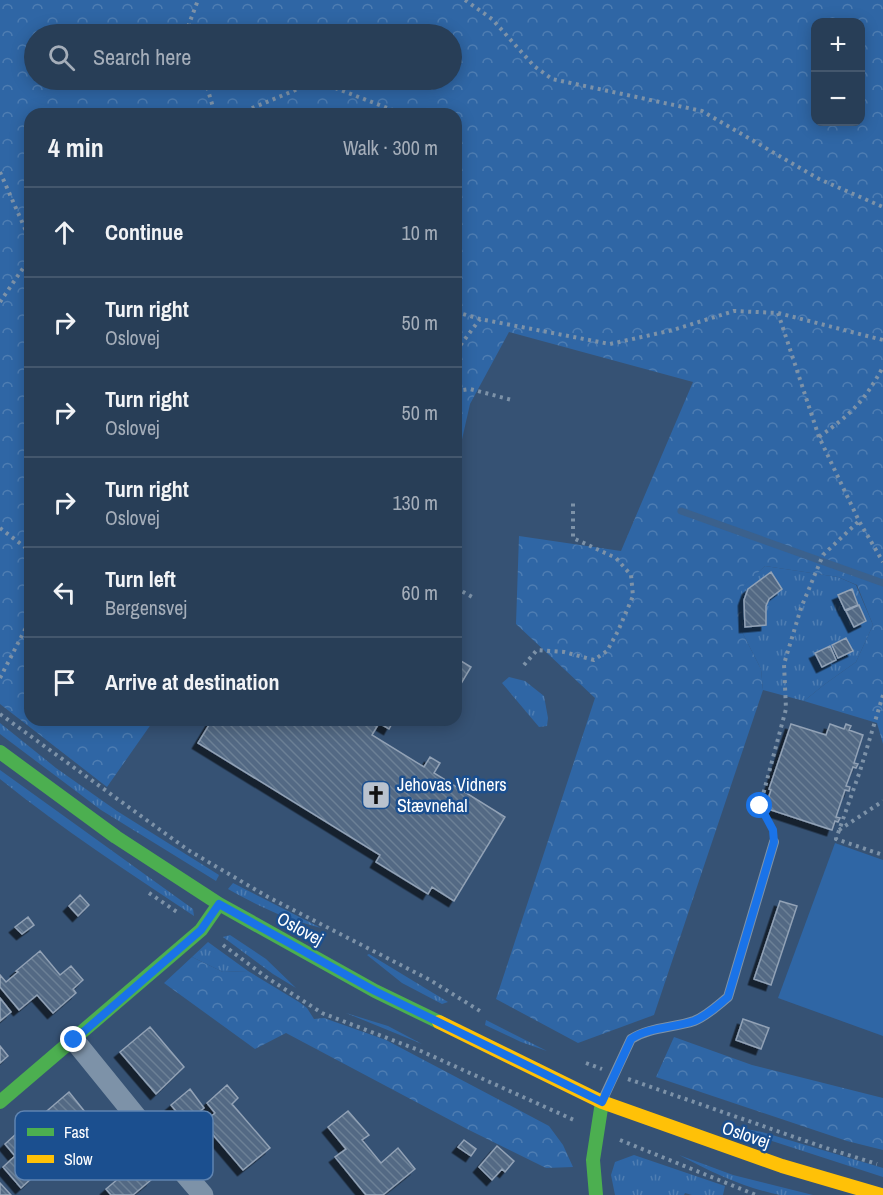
<!DOCTYPE html>
<html lang="en">
<head>
<meta charset="utf-8">
<style>
  body { margin:0; font-family:"Archivo Narrow",sans-serif; background:#30455d; color:#f1f3f6 }
  .controls { position:absolute; right:18px; top:18px; display:grid; overflow:hidden; border-radius:12px; box-shadow:0 3px 15px #0003 }
  .controls button { width:54px; height:54px; display:grid; place-items:center; padding:0; border:0; border-bottom:2px solid #44576d; background:#283e57; color:#f1f3f6; font:30px sans-serif }
  .stop { position:absolute; width:18px; height:18px; margin:-14px; border:4px solid #1a73e8; border-radius:50%; background:#fff }
  .stop.end { background:#1a73e8; border-color:#fff; box-shadow:0 2px 6px #0008 }
  .list { margin:0; padding:0; list-style:none }
  h2 { display:flex; justify-content:space-between; align-items:center; height:78px; margin:0; padding:0 24px; font-size:26px }
  h2 small { font-size:20px; font-weight:400; color:#a5aeba }
  .list li { display:grid; grid-template-columns:39px 1fr auto; gap:18px; align-items:center; box-sizing:border-box; height:90px; padding:0 24px; border-top:2px solid #44576d }
  .list b { display:block; font-size:22px; white-space:nowrap }
  .list p { margin:0; font-size:20px; white-space:nowrap; color:#a5aeba }
  .list em { font-size:20px; font-style:normal; color:#a5aeba }
  .icon { flex:none; width:33px; height:33px; fill:none; stroke:currentColor; stroke-width:2; stroke-linecap:round; stroke-linejoin:round }
  .map { position:relative; flex:none; width:883px; height:1195px; overflow:hidden }
  .search { position:absolute; background:#283e57; box-shadow:0 3px 15px #0003; left:24px; top:24px; width:438px; height:66px; display:flex; align-items:center; gap:15px; box-sizing:border-box; padding:0 21px; border-radius:33px; color:#a5aeba; font-size:22px }
  .panel { position:absolute; background:#283e57; box-shadow:0 3px 15px #0003; left:24px; top:108px; width:438px; height:618px; border-radius:18px }
  .map>svg:first-child { display:block }
</style>
</head>
<body>
<div class="map">
<svg width="883" height="1195" viewBox="0 0 883 1195">
  <defs>
    <pattern id="grass-tufts" width="24" height="20" patternUnits="userSpaceOnUse" patternTransform="scale(1.5)"><rect width="24" height="20" fill="#2f66a5"/><path d="M3 7l-1-3M5 7V3M7 7l1-3M15 17l-1-3M17 17v-4M19 17l1-3" fill="none" stroke="#4e7db2"/></pattern>
    <pattern id="forest-crowns" width="20" height="18" patternUnits="userSpaceOnUse" patternTransform="scale(1.5)"><rect width="20" height="18" fill="#2f66a5"/><path d="M2 6a3 3 0 1 1 6 0M12 15a3 3 0 1 1 6 0" fill="none" stroke="#4e7db2"/></pattern>
    <pattern id="building-back-hatch" width="6" height="6" patternUnits="userSpaceOnUse" patternTransform="scale(1.5)"><rect width="6" height="6" fill="#526984"/><path d="M-1 5l2 2M0 0l6 6M5-1l2 2" fill="none" stroke="#6c8096"/></pattern>
    <filter id="shadow"><feDropShadow dx="-5.5" dy="5.5" stdDeviation="0" flood-color="#0009"/></filter>
  </defs>
  <rect width="100%" height="100%" fill="#365274"/>
  <path fill="url(#grass-tufts)" d="M765,566L838,577L856,585L873,625L856,662L825,684L804,701L763,690L761,669L742,632L740,588Z
    M509,677L525,681L544,696L548,718L547,726L539,727L502,683Z
    M0,723L56,768L117,811L219,875L216,881L101,810L0,734Z
    M0,770L193,909L194,916C128,872 62,829 0,779Z
    M233,883L321,928C283,918 262,908 228,889Z
    M230,935L266,959L296,988L273,974L223,937Z
    M208,942L248,971L223,972L192,957Z
    M369,954L448,1002L442,1004L402,983L367,955Z
    M346,1013L388,1026L422,1044Z
    M486,1020L547,1051L521,1042L485,1025Z
    M735,1127L762,1132L883,1168V1177L735,1129Z
    M634,1155L725,1186L723,1195H692L685,1193L684,1195H615L611,1175L615,1162Z
    M679,1155L733,1175L813,1195C803,1195 791,1195 780,1195C745,1188 711,1172 679,1155Z"/>
  <path fill="url(#forest-crowns)" fill-rule="evenodd" d="M0,0H883V744L877,723L804,701L825,684L856,662L873,625L857,585L838,577L765,566L741,588L742,632L761,669L763,690L654,1015L578,1043L496,999L595,698L516,624L519,536L621,551L693,382L509,332L470,404L456,466V114H30V720H154L107,787L0,704ZM860,22V122H816V22ZM452,34V80H34V34Z
    M192,957L223,972L248,971L299,1002L307,1008L314,1019L324,1018L386,1040L549,1126L563,1145L573,1167L546,1168L467,1129L286,1033L255,1049L164,983Z
    M674,1037L752,1065L883,1098V1150L847,1141L656,1077Z"/>
  <path fill="#2f66a5" d="M835,843L883,860V1036L778,998Z"/>
  <g fill="none" stroke-linecap="round" stroke-linejoin="round">
    <path stroke="#3b618d" stroke-width="7" d="M681,511L883,583"/>
  </g>
  <path fill="url(#building-back-hatch)" stroke="#92a2b6" stroke-width="1.5" filter="url(#shadow)" d="M771,572L782,589L769,599L766,606V625L745,627L744,600L748,589Z
    M852,589L858,605L845,610L838,595Z
    M859,605L866,621L854,627L846,611Z
    M846,638L853,651L838,658L832,645Z
    M830,646L836,660L822,667L815,653Z
    M456,658L471,667L456,692Z
    M212,720H394L389,729L379,723L372,735L424,767L430,757L440,763L434,773L505,817L454,901L432,887L428,894L376,862L380,855L198,743Z
    M791,724L826,735L830,724L844,729L846,724L851,726L849,730L863,735L854,763L858,764L856,768L853,767L846,786L850,787L849,791L845,790L836,817L840,818L838,822L835,821L832,830L765,808L771,790L769,789Z
    M80,895L89,905L78,916L69,906Z
    M780,901L797,906L771,985L754,979Z
    M28,917L34,925L22,934L15,927Z
    M40,951L60,975L71,966L83,980L73,989L76,993L53,1013L37,995L19,1010L0,987V975L6,982L18,972L16,971Z
    M0,998L11,1012L0,1021Z
    M743,1019L769,1028L761,1049L736,1040Z
    M150,1027L184,1067L156,1094L120,1052Z
    M0,1046L8,1056L0,1063Z
    M227,1085L238,1098L232,1104L270,1148L243,1170L203,1123L215,1113L207,1103Z
    M190,1089L204,1108L189,1121L183,1114L180,1116L171,1105Z
    M69,1092L97,1127L78,1143L70,1133L41,1158L20,1134Z
    M348,1111L369,1135L362,1140L381,1163L398,1148L415,1169L383,1195H366L335,1157L346,1149L328,1127Z
    M16,1134L38,1160L28,1169L20,1162L33,1177L21,1188L3,1167L15,1156L5,1144Z
    M464,1140L476,1149L471,1156L458,1147Z
    M497,1146L514,1161L505,1172L502,1169L492,1180L479,1167Z
    M137,1163L151,1180L133,1195H111L106,1189Z
    M0,1183L11,1195H0Z"/>
  <g fill="none" stroke-linecap="round" stroke-linejoin="round">
    <path stroke="#7d92a8" stroke-width="4" stroke-dasharray="3 4.5" stroke-linecap="butt" d="M465,0L492,19L534,66L552,79L702,111L819,179L883,207
      M191,34L189,24L198,0
      M205,80L215,114
      M238,114L317,81L403,114
      M0,172L30,240
      M0,302L30,258
      M456,312L480,319L610,344L673,330L734,311L778,313L883,340
      M778,313L819,437L859,521L883,562
      M456,351L480,319
      M456,391L470,389L512,400
      M819,437C852,413 863,403 883,367
      M0,528L30,551
      M456,588L474,598
      M524,665L537,650L564,652L594,660L607,651L618,631L633,596L631,575L616,558L573,538V500
      M0,678L30,620
      M883,695L860,771L836,839L883,855
      M0,714L188,850L268,897L430,980L480,1011
      M771,827L760,806L786,709L784,664L801,608L823,555L859,521
      M839,830L883,801
      M149,893L180,914
      M223,945L266,977L322,1013L421,1051L574,1120
      M586,1063L602,1069
      M628,1079L823,1147L877,1164
      M620,1140L756,1195"/>
    <path stroke="#7d92a8" stroke-width="10" d="M603,1099L631,1039C650,1027 673,1028 694,1021C707,1016 718,1005 728,997L774,842"/>
    <path stroke="#7d92a8" stroke-width="21" d="M74,1040L147,1130L203,1195"/>
    <path stroke="#4caf50" stroke-width="14" d="M0,752L116,837L219,904L375,991L439,1022
      M0,1102L201,930L219,904
      M596,1195L593,1160L602,1102"/>
    <path stroke="#ffc107" stroke-width="14" d="M439,1022L602,1102L782,1166L881,1195"/>
  </g>
  <g fill="none" stroke-linecap="round" stroke-linejoin="round">
    <path stroke="#1a73e8" stroke-width="8" d="M74,1040L201,930L219,904L375,991L602,1102L631,1039C649,1027 673,1028 694,1021C707,1016 718,1005 728,997L774,842L773,830L760,806"/>
  </g>
  <defs>
    <g id="church-square" transform="scale(1.5)"><rect x="-9" y="-9" width="18" height="18" rx="4" fill="#b9c2ce" stroke="#1b4f8f"/><path d="M-1.2-6h2.4v3.5h3.3v2.4h-3.3V6h-2.4V-.1h-3.3v-2.4h3.3Z" fill="#111"/></g>
  </defs>
  <g fill-rule="evenodd">
    <use href="#church-square" x="376" y="795"/>
  </g>
  <g text-anchor="middle" stroke-width="5" stroke-linejoin="round" paint-order="stroke">
    <g font-size="18" fill="#fff" stroke="#1b4f8f" text-anchor="start">
      <text x="397" y="791">Jehovas Vidners<tspan x="397" dy="21">Stævnehal</tspan></text>
    </g>
    <g font-size="18" fill="#fff" stroke="#1b4f8f">
      <text transform="translate(300 929) rotate(29)" y="6">Oslovej</text>
      <text transform="translate(746 1135) rotate(19)" y="6">Oslovej</text>
    </g>
  </g>
  <rect x="15" y="1111" width="198" height="69" rx="9" fill="#1b4f8f" stroke="#5f84b1" stroke-width="1.5"/>
  <rect x="27" y="1128" width="27" height="8" fill="#4caf50"/>
  <rect x="27" y="1155" width="27" height="8" fill="#ffc107"/>
  <g font-size="16" fill="#fff">
    <text x="64" y="1138">Fast</text>
    <text x="64" y="1165">Slow</text>
  </g>
</svg>
<div class="controls">
<button>+</button>
<button>−</button>
</div>
<div class="stop" style="left:760px;top:806px"></div>
<div class="stop end" style="left:74px;top:1040px"></div>
<div class="search"><svg class="icon" aria-label="search" viewBox="0 0 24 24"><circle cx="10" cy="10" r="6"/><path d="M15 15l6 6"/></svg>Search here</div>
<section class="panel">
<h2>4 min<small>Walk · 300 m</small></h2>
<ul class="list">
<li><svg class="icon" aria-label="ahead" viewBox="0 0 24 24"><path d="M12 20V5M6 11l6-6 6 6"/></svg><div><b>Continue</b></div><em>10 m</em></li>
<li><svg class="icon" aria-label="right" viewBox="0 0 24 24"><path d="M7 20v-9h11M14 6l5 5-5 5"/></svg><div><b>Turn right</b><p>Oslovej</p></div><em>50 m</em></li>
<li><svg class="icon" aria-label="right" viewBox="0 0 24 24"><path d="M7 20v-9h11M14 6l5 5-5 5"/></svg><div><b>Turn right</b><p>Oslovej</p></div><em>50 m</em></li>
<li><svg class="icon" aria-label="right" viewBox="0 0 24 24"><path d="M7 20v-9h11M14 6l5 5-5 5"/></svg><div><b>Turn right</b><p>Oslovej</p></div><em>130 m</em></li>
<li><svg class="icon" aria-label="left" viewBox="0 0 24 24"><path d="M17 20v-9H6M10 6l-5 5 5 5"/></svg><div><b>Turn left</b><p>Bergensvej</p></div><em>60 m</em></li>
<li><svg class="icon" aria-label="arrive" viewBox="0 0 24 24"><path d="M6 21V4h12l-3 4 3 4H6"/></svg><div><b>Arrive at destination</b></div></li>
</ul>
</section>
</div>
</body>
</html>
